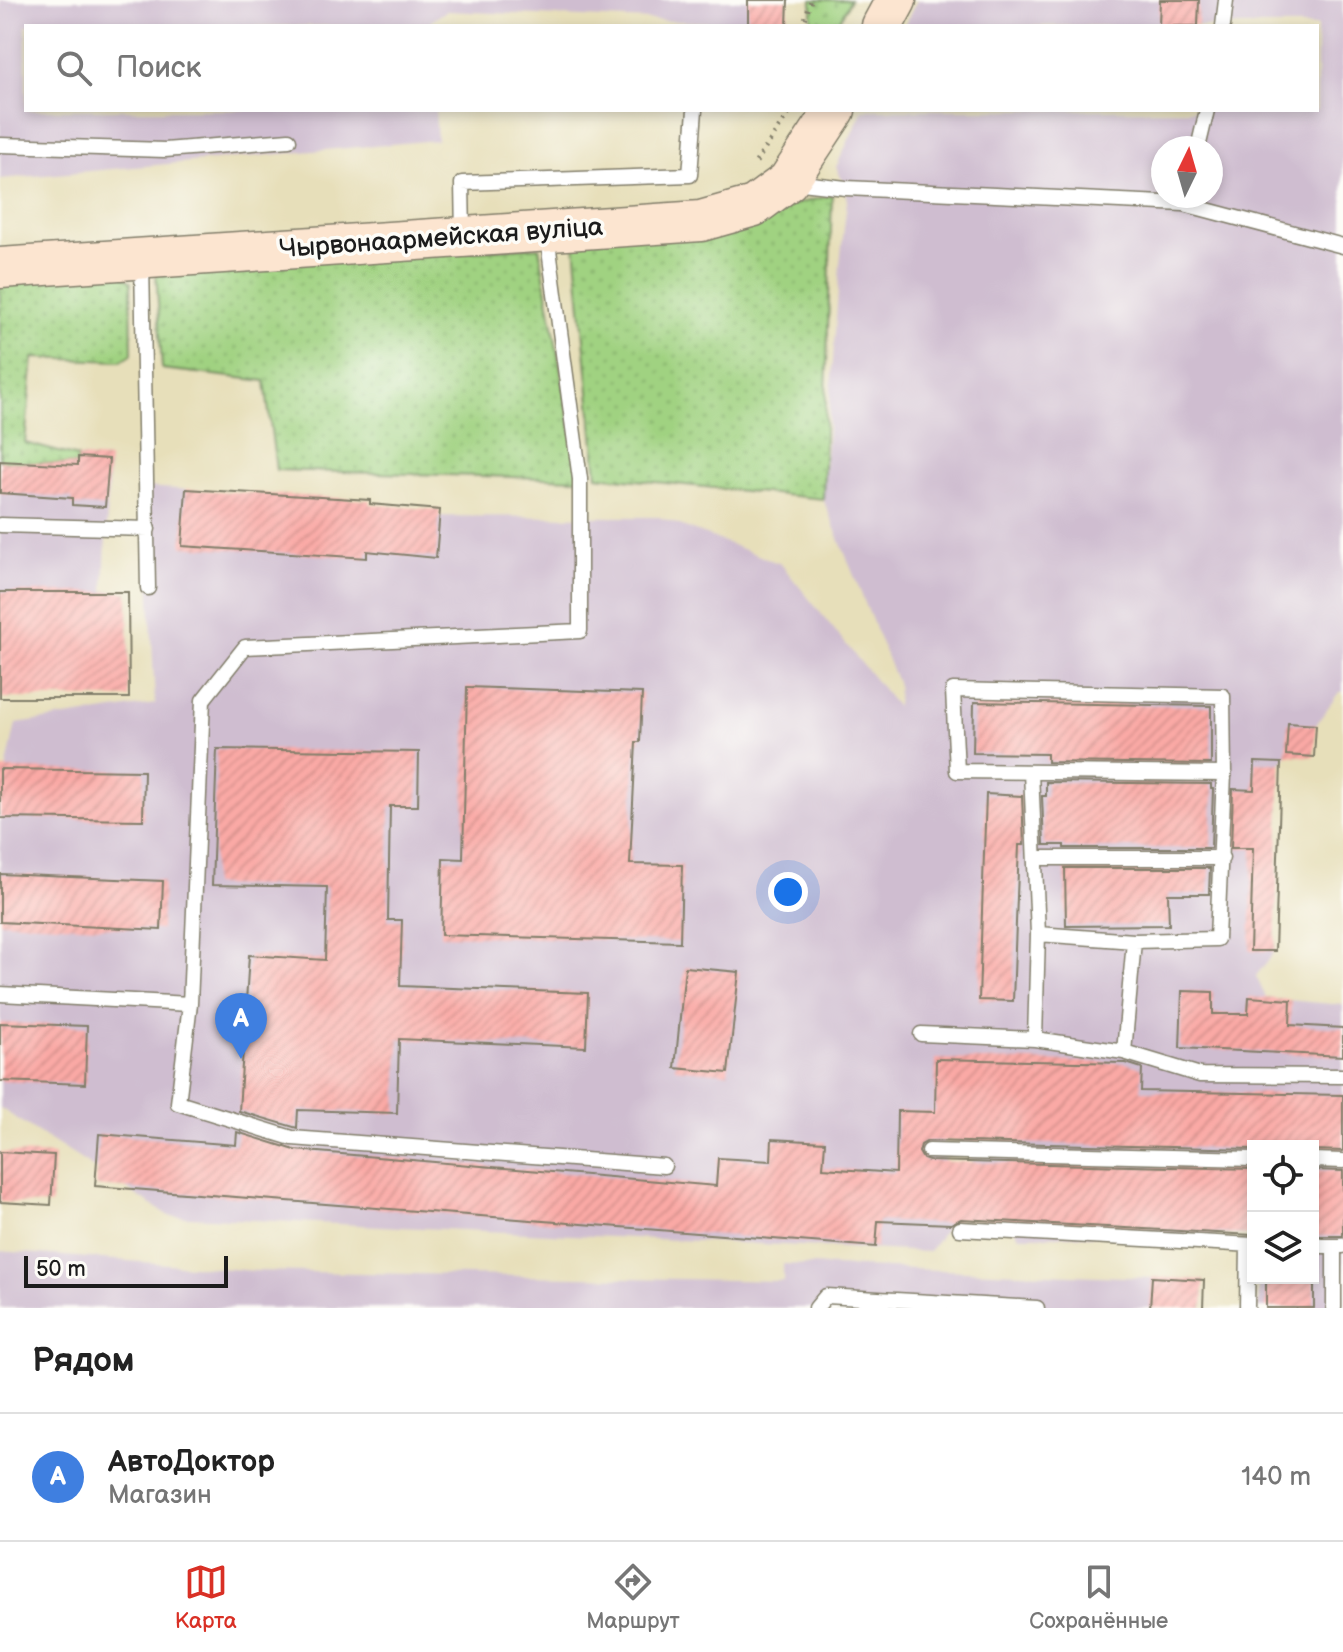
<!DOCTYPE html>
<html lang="ru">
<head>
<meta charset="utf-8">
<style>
  body { margin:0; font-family:"Balsamiq Sans",sans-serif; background:#f2f2f2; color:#222 }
  .controls { position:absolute; right:24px; bottom:24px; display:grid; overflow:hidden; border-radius:0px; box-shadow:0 4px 12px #0003 }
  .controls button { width:72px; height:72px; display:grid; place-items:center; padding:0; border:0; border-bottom:2px solid #e0e0e0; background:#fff; color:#222; font:40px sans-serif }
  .compass { position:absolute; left:1151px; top:136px; width:72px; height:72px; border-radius:50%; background:#fff; box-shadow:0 4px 12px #0003; rotate:5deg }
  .scale { position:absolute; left:24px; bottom:20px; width:204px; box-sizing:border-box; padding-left:8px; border:4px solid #1c1c1c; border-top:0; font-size:22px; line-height:28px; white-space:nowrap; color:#1c1c1c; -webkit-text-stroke:6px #fdfcf7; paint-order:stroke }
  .you { position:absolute; left:788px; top:892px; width:28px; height:28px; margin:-20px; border:6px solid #fff; border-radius:50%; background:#1a73e8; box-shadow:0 0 0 12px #1a73e833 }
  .badge { display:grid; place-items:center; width:52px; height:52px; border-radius:50%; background:#d93025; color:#fff; font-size:26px; font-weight:700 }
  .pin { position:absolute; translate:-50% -66px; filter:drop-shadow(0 2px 4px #0008) }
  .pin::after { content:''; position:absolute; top:42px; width:28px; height:24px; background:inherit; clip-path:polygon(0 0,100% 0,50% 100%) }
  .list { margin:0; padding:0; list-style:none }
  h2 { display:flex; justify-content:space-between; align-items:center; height:104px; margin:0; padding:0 32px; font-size:34px }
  h2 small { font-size:26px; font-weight:400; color:#767676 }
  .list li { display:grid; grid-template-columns:52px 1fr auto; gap:24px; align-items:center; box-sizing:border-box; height:128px; padding:0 32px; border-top:2px solid #e0e0e0 }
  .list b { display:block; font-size:30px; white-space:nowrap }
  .list p { margin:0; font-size:26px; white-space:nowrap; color:#767676 }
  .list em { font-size:26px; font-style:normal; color:#767676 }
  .icon { flex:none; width:44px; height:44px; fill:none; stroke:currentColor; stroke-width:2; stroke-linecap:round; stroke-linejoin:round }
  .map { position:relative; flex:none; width:1343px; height:1308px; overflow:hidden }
  .search { position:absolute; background:#fff; box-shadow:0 4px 12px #0003; left:24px; right:24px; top:24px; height:88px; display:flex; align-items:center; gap:20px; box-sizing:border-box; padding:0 28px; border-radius:0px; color:#767676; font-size:30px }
  .sheet { height:232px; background:#fff }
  nav { display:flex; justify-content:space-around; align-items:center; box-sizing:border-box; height:112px; border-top:2px solid #e0e0e0; background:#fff; font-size:22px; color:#767676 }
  nav a { display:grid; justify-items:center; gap:4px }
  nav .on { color:#d93025 }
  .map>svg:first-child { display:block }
</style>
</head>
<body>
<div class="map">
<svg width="1343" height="1308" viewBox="0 0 1343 1308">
  <defs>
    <pattern id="grass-dots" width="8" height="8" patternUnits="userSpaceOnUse" patternTransform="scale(2)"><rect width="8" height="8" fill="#a0d281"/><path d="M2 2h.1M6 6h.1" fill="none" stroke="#89b46f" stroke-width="1.8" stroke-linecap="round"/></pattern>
    <pattern id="building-hatch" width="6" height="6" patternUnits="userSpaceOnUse" patternTransform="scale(2)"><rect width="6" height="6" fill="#faa9a5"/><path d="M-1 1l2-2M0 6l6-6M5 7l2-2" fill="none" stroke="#d6918d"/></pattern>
  </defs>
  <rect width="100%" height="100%" fill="#fdfcf7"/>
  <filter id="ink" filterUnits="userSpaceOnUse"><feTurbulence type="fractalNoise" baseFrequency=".0125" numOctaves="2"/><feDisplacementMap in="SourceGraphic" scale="16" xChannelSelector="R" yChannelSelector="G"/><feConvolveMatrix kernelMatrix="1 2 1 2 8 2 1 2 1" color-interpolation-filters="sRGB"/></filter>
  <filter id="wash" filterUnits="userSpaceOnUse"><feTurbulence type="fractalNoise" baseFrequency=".006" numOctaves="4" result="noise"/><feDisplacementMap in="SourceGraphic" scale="32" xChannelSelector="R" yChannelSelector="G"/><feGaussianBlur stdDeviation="1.8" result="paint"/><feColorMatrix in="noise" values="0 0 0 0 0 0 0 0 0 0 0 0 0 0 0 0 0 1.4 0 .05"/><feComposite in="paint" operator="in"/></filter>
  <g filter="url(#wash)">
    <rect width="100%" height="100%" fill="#e7dfba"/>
    <path fill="#cfbdd0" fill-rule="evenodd" d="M0,0H788L787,26L446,11L430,22V26H26V110H435L437,140L0,179Z
      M917,0H1343V692H1339L1316,725L1288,724L1286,755L1281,763L1275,951L1256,976L1266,998L1343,1005V1308H1258L1259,1278H1313V1146H1253V1235L1019,1236L942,1112L948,1225L929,1252L169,1216L0,1108V797L16,724L155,704L145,487L350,500L354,516L659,517L781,564L897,707L898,685L823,499L840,263L847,201L846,188L836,167L863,110H1317V26H904ZM1163,148H1211V196H1163Z
      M78,457L109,459L104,591L128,592L129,698H0V461L77,465Z
      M0,1251L257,1271L783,1281V1264L1204,1280L1203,1308H0Z"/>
    <path fill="url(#grass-dots)" stroke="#5e774e" stroke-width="2" d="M812,0H850L837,26H812Z
      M832,195L823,499L597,476L574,234L702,228Z
      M539,247L580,479L276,470L265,381L162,369L156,270Z
      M117,270L131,282L132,354L121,361L33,358L25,443L78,457V465L0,461V283Z"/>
    <g id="blocks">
      <path fill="url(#building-hatch)" d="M748,0H788L787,26L748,25Z
        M1160,0H1199L1198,26H1159Z
        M78,457L109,459L105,507L72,505V498L0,493V461L78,465Z
        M186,489L370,500V504L440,510L436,558L367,551V558L182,546Z
        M0,592H128L129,698H0Z
        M467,687L642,693L640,742H636L630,864L682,865L680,942L441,935L443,858L463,859Z
        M974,702L1211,706V764L1047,762V754L973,753Z
        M1288,723L1316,725L1314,757L1286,755Z
        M217,749L419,752L418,806H390L388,920H402L400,986L588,993L586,1047L399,1039L397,1113L298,1110L297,1128L239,1111L249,955L325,960L327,887L212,885Z
        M1255,762L1281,763L1275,951H1250L1253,848H1231L1233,789L1254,790Z
        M0,769L144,771L143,820L0,818Z
        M1046,782L1211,784V789H1213L1211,848H1064V845H1044L1042,796H1046Z
        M986,794L1022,796L1024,845H1019L1013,1001L979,1000Z
        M1065,868H1210L1209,894H1168L1169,925L1066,926Z
        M0,874L163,881L161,930L0,922Z
        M685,967L739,972L728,1073L675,1068Z
        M1182,991L1213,992V1014H1248L1249,997L1291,1000L1290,1025L1343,1028V1056L1180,1048Z
        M0,1023L87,1026L85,1084L0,1081Z
        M936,1059L1126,1063L1142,1068L1141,1091L1343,1095V1151L1313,1150V1146H1253V1149L928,1141L921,1145L919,1152L923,1159L929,1161L1253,1169V1235L961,1219L951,1224L878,1221L876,1247L95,1186L99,1134L236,1145L237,1132L295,1150L716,1186L718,1158L771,1161L772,1139L825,1142L823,1168L896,1173L897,1111L935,1112Z
        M0,1152L54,1155L51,1205L0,1202Z
        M1313,1170L1343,1171V1236H1313Z
        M1152,1277L1204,1280L1203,1308H1150Z
        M1266,1278H1314V1308H1266Z"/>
    </g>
  </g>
  <g filter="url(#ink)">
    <use href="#blocks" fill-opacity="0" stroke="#827e6b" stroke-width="2"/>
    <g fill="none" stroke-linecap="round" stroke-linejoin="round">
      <g stroke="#827e6b" stroke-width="17">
        <path id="lane" d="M1223,26L1226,0
          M0,145L165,150L289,140
          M1198,148L1207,110
          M793,182L846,188L1184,204L1343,246
          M463,235L462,183L690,175L695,110
          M547,235L580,479V631L245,647L203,700L190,1004L178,1103L292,1138L664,1166
          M142,261L148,588
          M0,525L148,529
          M1031,772L1038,934L1035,1039
          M1035,858H1222
          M1038,934L1134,941
          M0,994L190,1004
          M921,1034L1035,1039L1124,1052L1200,1075L1343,1076
          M1124,1052L1134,941L1217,939L1224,774L957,771L953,690L1223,696L1224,774
          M929,1151L1253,1159
          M1313,1160L1343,1161
          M960,1229L1253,1245
          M1313,1246H1343
          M816,1308L826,1296L1037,1308
          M1247,1308L1248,1245
          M1334,1308V1246"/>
      </g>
      <g stroke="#827e6b" stroke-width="43">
        <path id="secondary" d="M882,26L896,0
          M0,268L701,221L754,206L788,181L835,110"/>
      </g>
      <path stroke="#827e6b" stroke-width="5" stroke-dasharray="2 6" stroke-linecap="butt" d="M803,26L811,0
        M756,162L791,110"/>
      <use href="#lane" stroke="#fff" stroke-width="14"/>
      <use href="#secondary" stroke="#fce5d0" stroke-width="40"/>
    </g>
  </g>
  <g text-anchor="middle" stroke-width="7" stroke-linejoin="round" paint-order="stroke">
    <g font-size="26" fill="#1c1c1c" stroke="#fdfcf7">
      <text transform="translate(441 237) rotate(-4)" y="9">Чырвонаармейская вуліца</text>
    </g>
  </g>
</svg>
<div class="controls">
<button><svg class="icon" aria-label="locate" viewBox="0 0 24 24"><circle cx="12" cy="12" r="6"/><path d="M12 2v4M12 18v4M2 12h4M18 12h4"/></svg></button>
<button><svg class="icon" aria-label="layers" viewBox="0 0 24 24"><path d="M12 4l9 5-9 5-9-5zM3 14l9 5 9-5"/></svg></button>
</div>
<svg class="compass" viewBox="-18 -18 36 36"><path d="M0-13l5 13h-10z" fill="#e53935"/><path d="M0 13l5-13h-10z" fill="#767676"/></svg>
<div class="scale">50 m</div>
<div class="you"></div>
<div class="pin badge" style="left:241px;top:1059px;background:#3f7fe0">A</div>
<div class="search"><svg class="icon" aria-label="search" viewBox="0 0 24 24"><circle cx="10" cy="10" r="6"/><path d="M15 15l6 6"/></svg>Поиск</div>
</div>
<section class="sheet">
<h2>Рядом<small></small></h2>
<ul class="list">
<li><span class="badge" style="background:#3f7fe0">A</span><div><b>АвтоДоктор</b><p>Магазин</p></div><em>140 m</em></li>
</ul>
</section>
<nav>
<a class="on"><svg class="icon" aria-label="map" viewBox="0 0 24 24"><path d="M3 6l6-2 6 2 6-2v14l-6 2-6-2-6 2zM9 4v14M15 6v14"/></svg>Карта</a>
<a><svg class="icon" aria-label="directions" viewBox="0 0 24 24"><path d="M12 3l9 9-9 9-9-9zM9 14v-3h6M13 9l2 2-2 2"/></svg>Маршрут</a>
<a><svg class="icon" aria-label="saved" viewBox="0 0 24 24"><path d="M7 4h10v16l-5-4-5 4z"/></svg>Сохранённые</a>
</nav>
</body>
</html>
